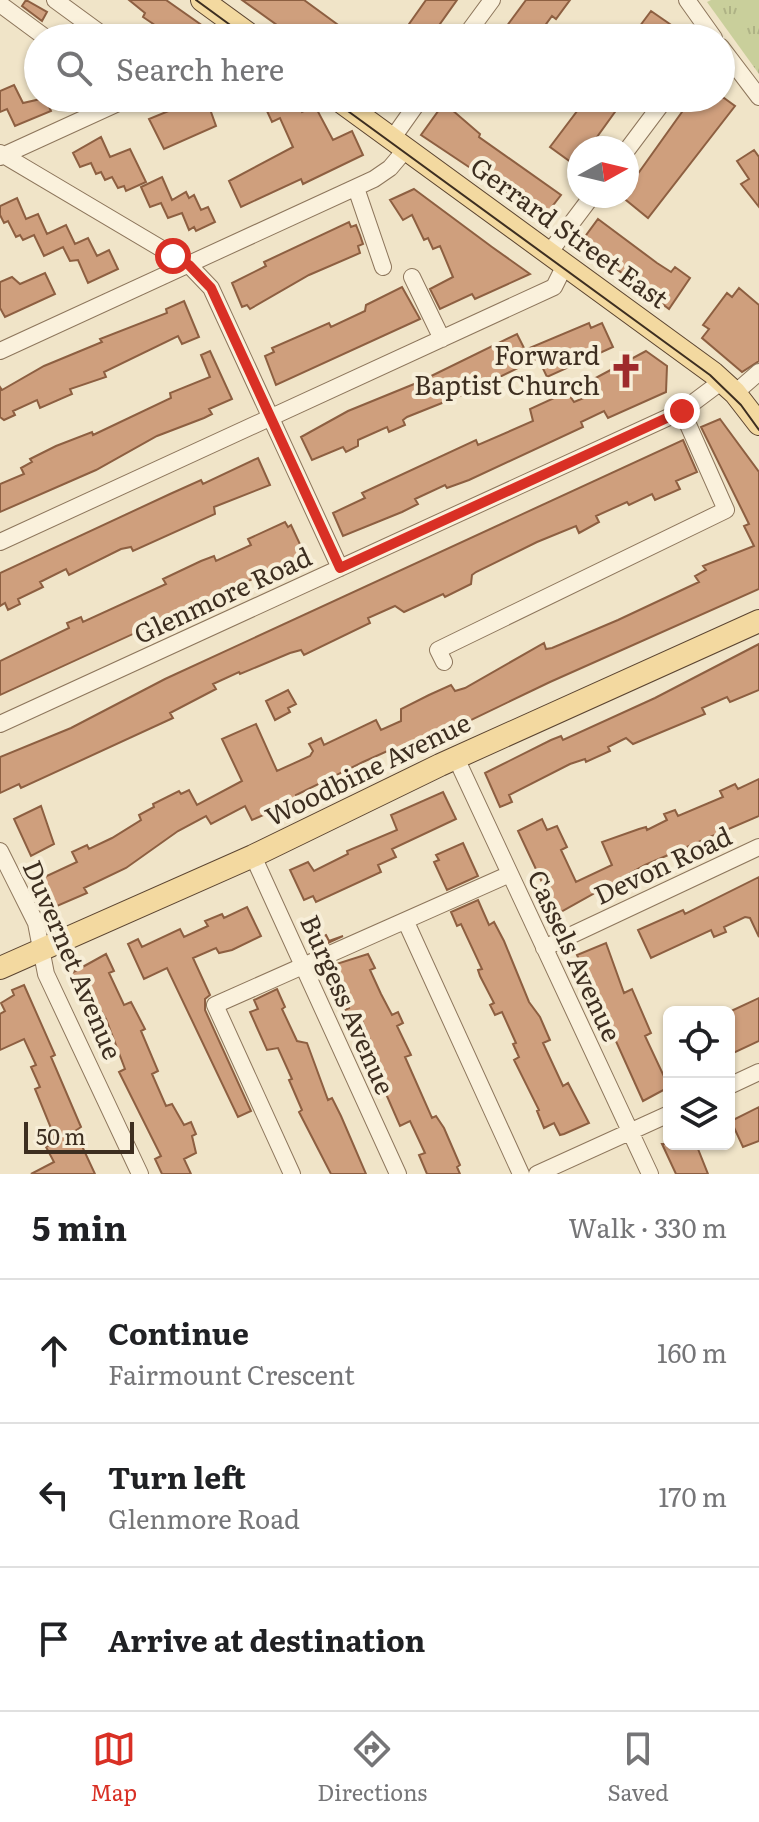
<!DOCTYPE html>
<html lang="en">
<head>
<meta charset="utf-8">
<style>
  body { margin:0; font-family:Literata,serif; background:#f6f6f6; color:#202124 }
  .controls { position:absolute; right:24px; bottom:24px; display:grid; overflow:hidden; border-radius:12px; box-shadow:0 2px 6px #0004 }
  .controls button { width:72px; height:72px; display:grid; place-items:center; padding:0; border:0; border-bottom:2px solid #e0e0e0; background:#fff; color:#202124; font:40px sans-serif }
  .compass { position:absolute; left:567px; top:136px; width:72px; height:72px; border-radius:50%; background:#fff; box-shadow:0 2px 6px #0004; rotate:82deg }
  .scale { position:absolute; left:24px; bottom:20px; width:110px; box-sizing:border-box; padding-left:8px; border:4px solid #3d2e20; border-top:0; font-size:22px; line-height:28px; white-space:nowrap; color:#3d2e20; -webkit-text-stroke:6px #f7eed8; paint-order:stroke }
  .stop { position:absolute; width:24px; height:24px; margin:-18px; border:6px solid #d93025; border-radius:50%; background:#fff }
  .stop.end { background:#d93025; border-color:#fff; box-shadow:0 2px 8px #0008 }
  .list { margin:0; padding:0; list-style:none }
  h2 { display:flex; justify-content:space-between; align-items:center; height:104px; margin:0; padding:0 32px; font-size:34px }
  h2 small { font-size:26px; font-weight:400; color:#757577 }
  .list li { display:grid; grid-template-columns:52px 1fr auto; gap:24px; align-items:center; box-sizing:border-box; height:144px; padding:0 32px; border-top:2px solid #e0e0e0 }
  .list b { display:block; font-size:30px; white-space:nowrap }
  .list p { margin:0; font-size:26px; white-space:nowrap; color:#757577 }
  .list em { font-size:26px; font-style:normal; color:#757577 }
  .icon { flex:none; width:44px; height:44px; fill:none; stroke:currentColor; stroke-width:2; stroke-linecap:round; stroke-linejoin:round }
  .map { position:relative; flex:none; width:759px; height:1174px; overflow:hidden }
  .search { position:absolute; background:#fff; box-shadow:0 2px 6px #0004; left:24px; right:24px; top:24px; height:88px; display:flex; align-items:center; gap:20px; box-sizing:border-box; padding:0 28px; border-radius:44px; color:#757577; font-size:30px }
  .sheet { height:536px; background:#fff }
  nav { display:flex; justify-content:space-around; align-items:center; box-sizing:border-box; height:112px; border-top:2px solid #e0e0e0; background:#fff; font-size:22px; color:#757577 }
  nav a { display:grid; justify-items:center; gap:4px }
  nav .on { color:#d93025 }
  .map>svg:first-child { display:block }
</style>
</head>
<body>
<div class="map">
<svg width="759" height="1174" viewBox="0 0 759 1174">
  <defs>
    <pattern id="park-tufts" width="24" height="20" patternUnits="userSpaceOnUse" patternTransform="scale(2)"><rect width="24" height="20" fill="#c9cf9b"/><path d="M3 7l-1-3M5 7V3M7 7l1-3M15 17l-1-3M17 17v-4M19 17l1-3" fill="none" stroke="#aeb285"/></pattern>
  </defs>
  <rect width="100%" height="100%" fill="#f0e4c8"/>
  <path fill="url(#park-tufts)" d="M711,0H759V74L707,2Z"/>
  <path fill="#cf9f7d" stroke="#8d5f41" stroke-width="2" d="M26,0L47,12L42,21L22,6Z
    M129,0H166L220,38H174L143,17L145,13Z
    M242,0H304L356,38H295Z
    M426,0H457L430,38H408L402,34Z
    M526,0H570L556,19L552,16L536,38H498Z
    M651,11L677,29L670,38H631Z
    M14,85L23,103L45,98L51,111L15,126L7,109L0,112V91Z
    M200,98H206L216,126L164,149L149,119Z
    M261,98H296L302,112L315,106L333,140L352,131L363,155L307,182L303,184L301,179L241,207L229,181L293,147L280,118L272,122Z
    M587,98H625L589,148H579V168L550,147Z
    M692,98H724L735,106L648,218L621,196H627V189Z
    M444,103L480,134L479,137L561,195L544,217L421,135Z
    M101,137L110,157L130,149L146,182L126,191L124,186L118,188L112,177L105,180L101,172L96,174L91,163L80,167L73,153Z
    M754,150L759,157V207L741,184L749,179L737,161Z
    M162,177L172,200L186,192L189,198L194,195L201,210L208,207L215,222L196,231L194,227L189,230L182,213L168,218L161,203L150,207L141,187Z
    M414,189L492,247L530,274L475,299L472,294L440,309L430,289L453,277L440,246L433,249L428,238L424,240L412,215L403,220L390,200Z
    M17,198L26,219L38,214L47,234L66,225L75,244L88,238L97,256L109,250L118,269L88,283L78,260L70,261L63,247L44,256L34,235L23,240L20,235L16,237L8,221L4,223L0,215V206Z
    M598,219L657,263L671,272L675,267L690,278L669,309L581,242Z
    M349,222L351,227L356,225L360,235L363,244L358,246L360,253L309,275L250,309L247,305L242,307L232,283L266,266L264,262Z
    M45,273L55,294L5,317L0,308V282L12,277L20,284Z
    M402,287L420,319L276,385L265,356L274,352L272,348L329,323L331,327L365,311L366,305Z
    M739,288L759,305V361L742,372L702,338L709,329L703,325L727,293L732,297Z
    M184,301L199,337L182,344L178,336L104,372L106,377L70,389L72,394L40,408L37,400L13,411L15,415L4,420L0,417V387L2,390L44,366L102,342L100,339L167,313L166,309Z
    M589,323L591,328L602,323L613,347L547,377L538,358L467,393L407,417L403,420L405,425L389,432L387,427L358,440V446L346,452L343,447L312,460L301,437L348,411L419,382L517,334L525,350Z
    M210,351L232,399L209,409L212,414L204,418L157,436L96,470L0,512V484L24,474L21,468L32,462L30,459L56,446L92,432L93,435L171,398L170,393L210,377L201,355Z
    M646,351L667,366L666,392L608,418L604,411L581,422L583,427L469,480L447,488L445,485L415,499L418,504L402,512L343,536L333,513L365,498L362,493L476,440L478,445L533,421L530,409L567,392L574,402L596,393L590,381Z
    M720,419L759,472V589L550,682L415,747L397,755L394,748L363,762L296,795L299,806L273,818L270,812L252,820L245,806L211,824L206,816L178,831L126,868L84,888L87,893L50,909L36,881L77,862L72,852L87,845L89,849L112,838L141,820L139,815L154,807L153,804L179,791L181,794L189,790L197,805L242,781L222,739L256,724L277,771L310,756L313,751L309,744L321,738L324,745L376,720L381,730L401,721V709L429,695L451,685L455,691L465,688L544,643L546,649L552,648L618,620L699,582L695,576L706,570L703,566L754,546L744,526L749,524L701,427Z
    M683,440L697,472L676,481L680,489L655,500L652,494L629,505L627,502L596,516L599,522L579,533L576,526L537,542L476,572L472,575L471,584L445,597L443,594L404,612L395,606L368,618L370,623L304,655L301,650L290,653L240,674L239,672L213,684L216,689L170,713L173,718L21,788L19,784L0,793V757L71,728L165,679Z
    M258,458L270,485L214,507L215,514L133,551L131,547L121,549L69,575L66,569L40,582L43,587L18,599L20,604L8,610L5,603L0,606V573L170,494L201,480L203,484Z
    M285,522L288,527L291,525L305,555L0,695V661L69,628L67,623L81,617L83,622L166,584L163,579L201,561L214,556L216,561L251,545L248,539Z
    M759,644V690L730,702L727,697L702,708L705,714L633,744L626,738L608,747L610,751L586,762L585,759L570,764L509,795L512,802L500,807L485,773L551,740L561,736L563,740L655,698Z
    M288,690L296,704L288,708L290,712L275,720L266,701Z
    M759,779V816L645,865L557,914L518,831L542,819L547,830L557,826L567,847L561,850L576,882L612,865L602,842L639,829L646,827L647,830L667,820L664,814L675,810L678,816L723,797L720,791L735,784L738,789Z
    M443,792L456,819L392,849L396,857L378,865L381,872L316,902L313,896L304,900L290,870L308,862L314,871L348,854L347,851L397,830L391,815Z
    M41,806L54,844L31,856L14,819Z
    M463,843L478,876L447,890L434,862L439,860L436,855Z
    M759,877V937L750,918L745,917L724,927L726,932L714,937L711,930L651,958L638,930L683,910L685,914Z
    M478,900L489,925L494,922L504,941L529,1002L540,1017L550,1040L543,1043L563,1086L568,1083L589,1123L564,1134L560,1135L554,1123L544,1128L537,1111L539,1110L514,1060L519,1057L513,1044L516,1043L502,1012L495,1015L490,1005L494,1003L480,976L478,970L482,969L461,924L457,926L451,912Z
    M247,907L261,936L232,950L219,953L216,948L193,958L210,995L205,999V1010L251,1111L238,1117L167,968L144,979L128,944L138,939L142,947L180,929L184,937L208,926L205,921L222,914L224,918Z
    M326,935L329,941L343,936L317,948L313,941Z
    M606,943L624,993L632,989L651,1033L645,1036L669,1087L643,1101L577,955Z
    M106,954L114,971L109,973L124,1005L131,1002L145,1029L141,1031L158,1071L152,1074L166,1106L172,1104L184,1125L191,1122L196,1134L192,1136L196,1153L184,1159L191,1174H162L155,1159L161,1156L119,1072L125,1069L106,1019L83,982L74,987L68,975Z
    M368,954L375,968L370,970L381,994L392,1015L398,1012L403,1023L397,1026L411,1055L405,1057L432,1118L436,1116L444,1128L460,1165L457,1167L460,1174H427L419,1155L425,1153L410,1121L400,1126L376,1071L365,1043L370,1040L362,1020L350,1021L345,1010L349,1008L330,966Z
    M24,985L55,1055L51,1057L81,1127L75,1131L95,1174H31L54,1162L46,1147L50,1145L46,1135L51,1128L35,1089L40,1087L31,1067L36,1065L24,1039L0,1050V1014L5,1011L1,1003L14,995L12,990Z
    M277,989L285,1007L282,1009L297,1041L307,1043L328,1100L332,1098L341,1116L366,1174H331L299,1112L302,1110L289,1080L292,1079L278,1048L267,1050L250,1012L258,1009L254,1000Z
    M759,998V1041L729,1055V1012Z
    M759,1107V1141L743,1147L731,1121Z
    M662,1144H696L708,1174H676Z"/>
  <g fill="none" stroke-linecap="round" stroke-linejoin="round">
    <g stroke="#8d765c" stroke-width="18">
      <path id="minor" d="M55,0L107,38
        M687,0L714,38
        M0,4L46,38
        M464,38L492,0
        M721,47L759,97
        M392,139L421,98
        M627,150L666,98
        M0,153L189,265L211,288L340,568
        M0,157L129,98
        M356,188L383,267
        M549,253L592,196
        M412,277L442,339
        M0,351L374,179L390,168L406,149
        M735,393L759,372
        M0,542L554,287L565,265
        M444,662L438,650L726,510L682,411
        M0,724L682,411L722,381
        M456,758L650,1174
        M0,851L36,923L46,974L140,1174
        M253,856L398,1174
        M406,922L521,1174
        M544,948L759,847
        M729,1086L759,1072
        M292,1174L215,1005L510,874
        M537,1174L669,1114"/>
    </g>
    <g stroke="#5b4430" stroke-width="24">
      <path id="major" d="M202,0L254,38
        M336,98L713,373L735,393L759,424
        M0,968L253,856L440,765L759,621"/>
    </g>
    <use href="#minor" stroke="#faf1dc" stroke-width="16"/>
    <use href="#major" stroke="#f3d9a0" stroke-width="22"/>
    <path stroke="#3d2e20" stroke-width="2" d="M196,0L248,38
      M330,98L710,375L741,405L759,430"/>
  </g>
  <g fill="none" stroke-linecap="round" stroke-linejoin="round">
    <path stroke="#d93025" stroke-width="10" d="M173,256L189,265L211,288L340,568L682,411"/>
  </g>
  <defs>
    <g id="church-bare" transform="scale(2.76)"><path d="M-1.2-6h2.4v3.5h3.3v2.4h-3.3V6h-2.4V-.1h-3.3v-2.4h3.3Z" fill="#9e2a2b" stroke="#f7eed8" stroke-width="2.5" paint-order="stroke"/></g>
  </defs>
  <g fill-rule="evenodd">
    <use href="#church-bare" x="626" y="371"/>
  </g>
  <g text-anchor="middle" stroke-width="8" stroke-linejoin="round" paint-order="stroke">
    <g font-size="26" fill="#3d2e20" stroke="#f7eed8">
      <text transform="translate(569 233) rotate(36)" y="9">Gerrard Street East</text>
      <text transform="translate(223 596) rotate(-25)" y="9">Glenmore Road</text>
      <text transform="translate(368 770) rotate(-26)" y="9">Woodbine Avenue</text>
      <text transform="translate(663 866) rotate(-25)" y="9">Devon Road</text>
      <text transform="translate(574 956) rotate(65)" y="9">Cassels Avenue</text>
      <text transform="translate(72 960) rotate(67)" y="9">Duvernet Avenue</text>
      <text transform="translate(347 1005) rotate(66)" y="9">Burgess Avenue</text>
    </g>
    <g font-size="26" fill="#3d2e20" stroke="#f7eed8" text-anchor="end">
      <text x="600" y="365">Forward<tspan x="600" dy="30">Baptist Church</tspan></text>
    </g>
  </g>
</svg>
<div class="controls">
<button><svg class="icon" aria-label="locate" viewBox="0 0 24 24"><circle cx="12" cy="12" r="6"/><path d="M12 2v4M12 18v4M2 12h4M18 12h4"/></svg></button>
<button><svg class="icon" aria-label="layers" viewBox="0 0 24 24"><path d="M12 4l9 5-9 5-9-5zM3 14l9 5 9-5"/></svg></button>
</div>
<svg class="compass" viewBox="-18 -18 36 36"><path d="M0-13l5 13h-10z" fill="#e53935"/><path d="M0 13l5-13h-10z" fill="#757577"/></svg>
<div class="scale">50 m</div>
<div class="stop" style="left:173px;top:256px"></div>
<div class="stop end" style="left:682px;top:411px"></div>
<div class="search"><svg class="icon" aria-label="search" viewBox="0 0 24 24"><circle cx="10" cy="10" r="6"/><path d="M15 15l6 6"/></svg>Search here</div>
</div>
<section class="sheet">
<h2>5 min<small>Walk · 330 m</small></h2>
<ul class="list">
<li><svg class="icon" aria-label="ahead" viewBox="0 0 24 24"><path d="M12 20V5M6 11l6-6 6 6"/></svg><div><b>Continue</b><p>Fairmount Crescent</p></div><em>160 m</em></li>
<li><svg class="icon" aria-label="left" viewBox="0 0 24 24"><path d="M17 20v-9H6M10 6l-5 5 5 5"/></svg><div><b>Turn left</b><p>Glenmore Road</p></div><em>170 m</em></li>
<li><svg class="icon" aria-label="arrive" viewBox="0 0 24 24"><path d="M6 21V4h12l-3 4 3 4H6"/></svg><div><b>Arrive at destination</b></div></li>
</ul>
</section>
<nav>
<a class="on"><svg class="icon" aria-label="map" viewBox="0 0 24 24"><path d="M3 6l6-2 6 2 6-2v14l-6 2-6-2-6 2zM9 4v14M15 6v14"/></svg>Map</a>
<a><svg class="icon" aria-label="directions" viewBox="0 0 24 24"><path d="M12 3l9 9-9 9-9-9zM9 14v-3h6M13 9l2 2-2 2"/></svg>Directions</a>
<a><svg class="icon" aria-label="saved" viewBox="0 0 24 24"><path d="M7 4h10v16l-5-4-5 4z"/></svg>Saved</a>
</nav>
</body>
</html>
